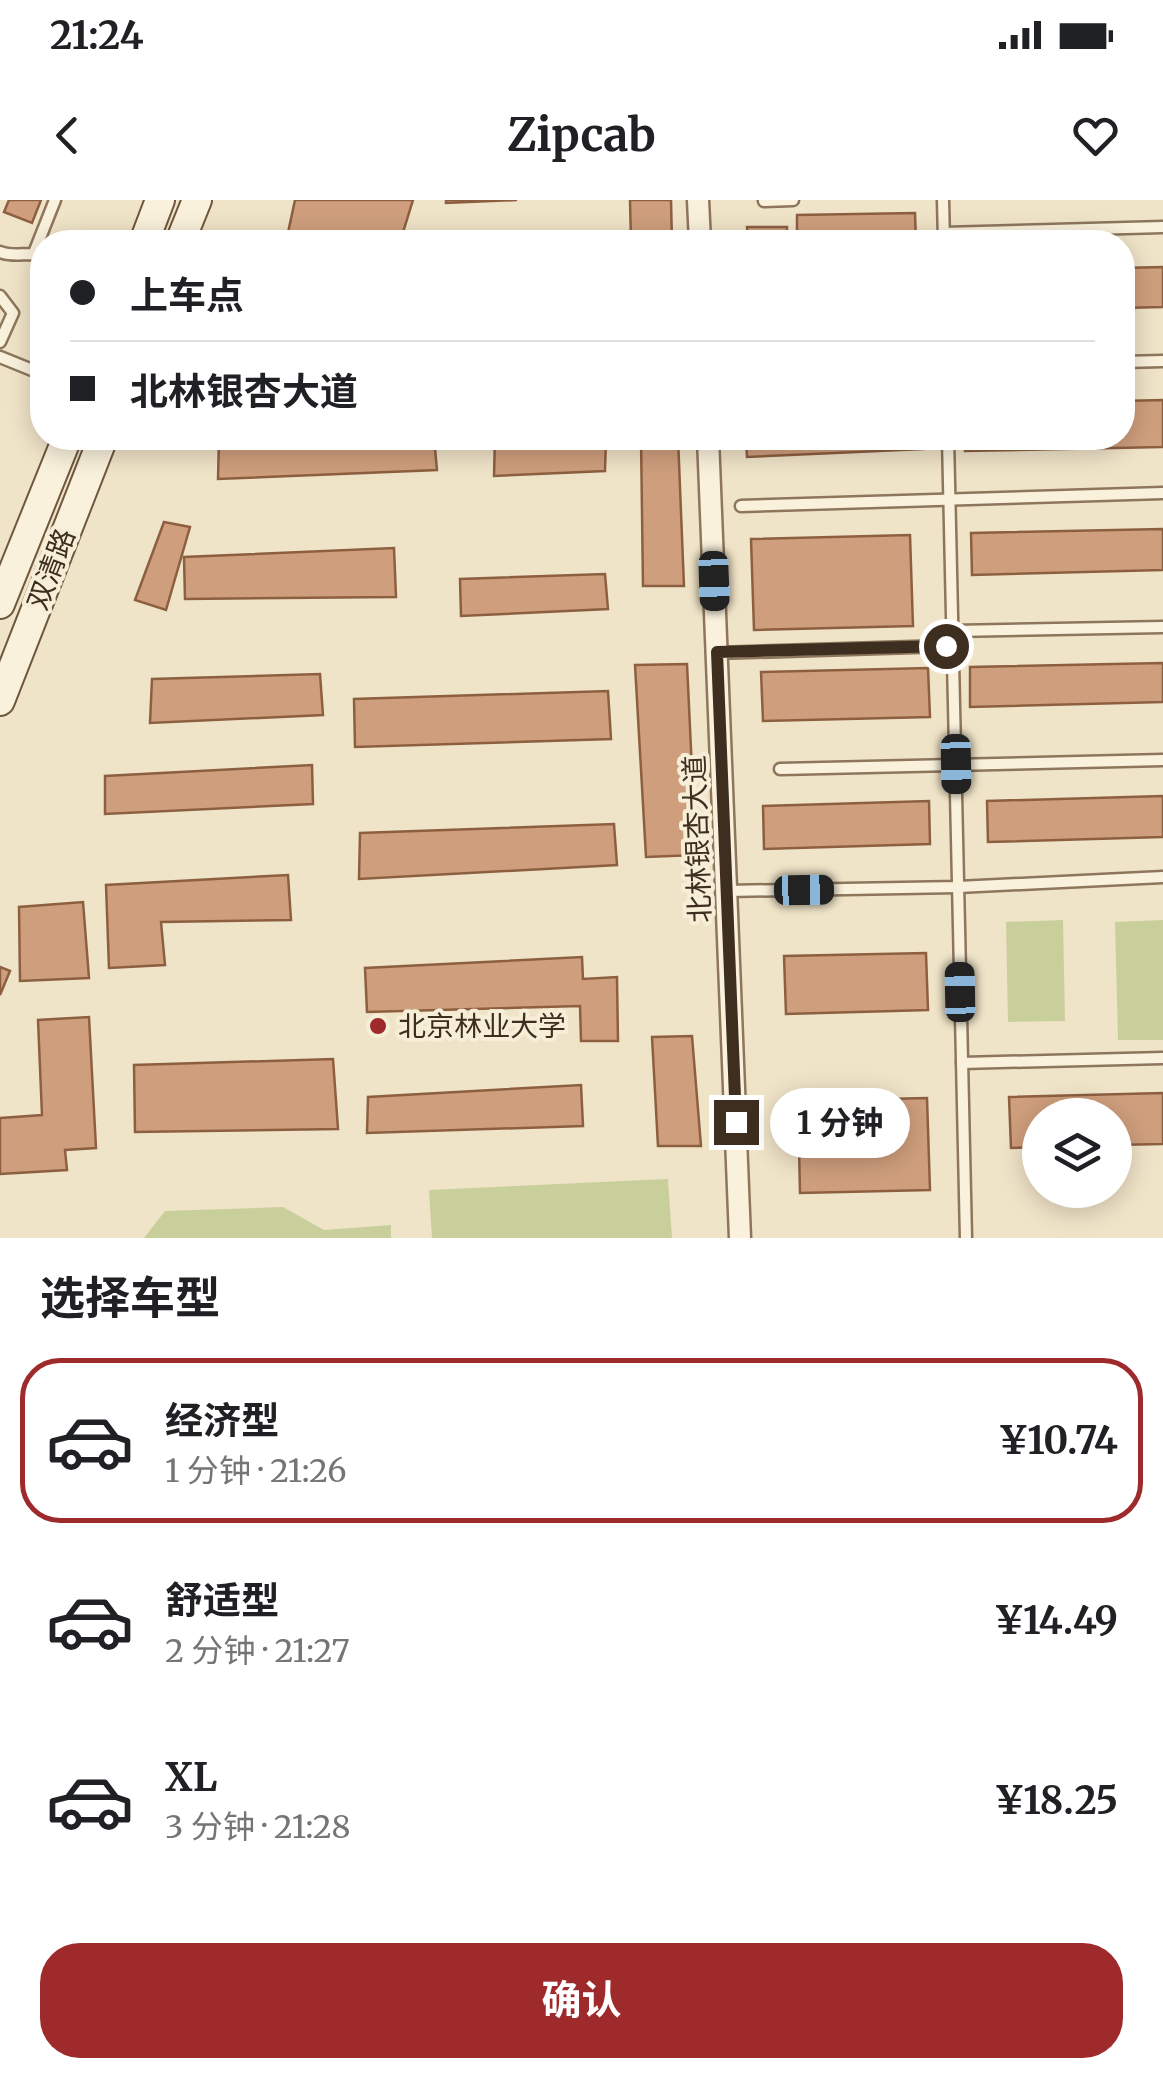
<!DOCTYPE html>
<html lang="zh">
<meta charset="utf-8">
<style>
body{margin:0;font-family:Merriweather,"Noto Sans SC",serif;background:#f6f6f6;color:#202124;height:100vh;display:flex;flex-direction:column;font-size:38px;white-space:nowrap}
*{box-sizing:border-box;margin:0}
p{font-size:32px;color:#757577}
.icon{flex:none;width:55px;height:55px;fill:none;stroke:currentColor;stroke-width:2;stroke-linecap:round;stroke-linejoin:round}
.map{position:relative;height:1038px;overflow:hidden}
.details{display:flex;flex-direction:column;background:#fff;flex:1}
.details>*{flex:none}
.top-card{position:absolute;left:30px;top:30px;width:1105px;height:220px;border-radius:40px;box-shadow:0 5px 25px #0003;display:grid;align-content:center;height:220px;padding:0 40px;background:#fff}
.tools{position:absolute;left:1022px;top:898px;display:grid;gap:20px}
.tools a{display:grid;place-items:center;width:110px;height:110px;border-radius:50%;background:#fff;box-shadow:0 5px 25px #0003;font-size:50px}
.end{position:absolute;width:45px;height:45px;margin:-22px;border:12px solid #3d2e20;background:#fff;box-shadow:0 0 0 5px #fff}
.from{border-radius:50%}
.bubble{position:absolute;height:70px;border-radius:35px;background:#fff;box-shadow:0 5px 25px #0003;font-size:32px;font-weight:700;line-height:70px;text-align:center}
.car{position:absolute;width:30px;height:60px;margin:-30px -15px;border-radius:12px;box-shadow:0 0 8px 2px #0007;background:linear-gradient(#222 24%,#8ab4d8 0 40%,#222 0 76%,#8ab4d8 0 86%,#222 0)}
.top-card b{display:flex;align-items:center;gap:35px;height:95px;font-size:38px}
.top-card b+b{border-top:2px solid #e0e0e0}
.top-card i{width:25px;height:25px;background:#202124}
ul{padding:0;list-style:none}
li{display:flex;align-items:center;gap:30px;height:165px;margin:0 20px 15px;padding:0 20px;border:5px solid transparent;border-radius:40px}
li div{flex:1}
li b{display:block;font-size:38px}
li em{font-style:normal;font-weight:700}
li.current{border-color:#9e2a2b}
li>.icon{width:90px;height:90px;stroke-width:1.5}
h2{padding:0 40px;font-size:45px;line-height:120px}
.primary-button{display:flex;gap:20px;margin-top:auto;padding:20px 40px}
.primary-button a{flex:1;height:115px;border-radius:40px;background:#9e2a2b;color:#fff;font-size:40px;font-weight:700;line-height:115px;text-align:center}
.status{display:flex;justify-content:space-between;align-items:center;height:70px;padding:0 50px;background:#fff;direction:ltr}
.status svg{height:28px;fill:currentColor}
header{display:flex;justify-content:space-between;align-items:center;height:130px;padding:0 40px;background:#fff;font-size:45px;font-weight:700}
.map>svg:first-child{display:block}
</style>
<div class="status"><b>21:24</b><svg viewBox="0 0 49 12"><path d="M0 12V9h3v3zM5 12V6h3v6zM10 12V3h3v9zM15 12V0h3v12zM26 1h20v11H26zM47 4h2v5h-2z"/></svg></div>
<header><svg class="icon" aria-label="back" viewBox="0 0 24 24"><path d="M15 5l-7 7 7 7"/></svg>Zipcab<svg class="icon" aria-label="heart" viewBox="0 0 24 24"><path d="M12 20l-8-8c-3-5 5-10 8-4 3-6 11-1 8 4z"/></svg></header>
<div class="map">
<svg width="1163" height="1038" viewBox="0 0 1163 1038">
<rect width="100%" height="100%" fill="#f0e4c8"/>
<g fill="#c9cf9b">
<path d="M1063 720 1065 821 1008 822 1006 722Z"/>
<path d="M1163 720V840H1118L1115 722Z"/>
<path d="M668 979 672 1038H432L429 990Z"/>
<path d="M283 1007 324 1030 391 1025V1038H144L165 1011Z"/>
</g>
<g fill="#cf9f7d" stroke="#8d5f41" stroke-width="2.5">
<path d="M9 0H41L32 23 4 12Z"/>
<path d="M295 0H413L400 42H286Z"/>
<path d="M446 0H517L446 3Z"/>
<path d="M630 0H671L672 42H631Z"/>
<path d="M915 13 916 42H797V15Z"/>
<path d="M747 27H787V42H748Z"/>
<path d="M1163 67V107L1122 108V68Z"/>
<path d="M1163 200V247L965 251V238H1122V201Z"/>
<path d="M219 238H434L437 270 218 279Z"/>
<path d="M495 238H606L605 271 494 276Z"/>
<path d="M641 238H678L684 386H643Z"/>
<path d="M746 238H922L923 249 747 257Z"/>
<path d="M164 322 190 327 166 410 135 400Z"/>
<path d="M1163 329V370L972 375 971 333Z"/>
<path d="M910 335 913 426 754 430 751 339Z"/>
<path d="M394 348 396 397 185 399 184 357Z"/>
<path d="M605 374 608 409 461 416 460 379Z"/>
<path d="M1163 463V502L970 507V467Z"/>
<path d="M687 464 696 655 646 657 635 465Z"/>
<path d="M928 468 930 517 763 521 761 472Z"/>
<path d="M320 474 323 515 150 523 152 479Z"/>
<path d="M608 491 611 539 355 547 354 499Z"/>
<path d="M312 565 313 604 105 614V576Z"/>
<path d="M1163 596V637L988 642 987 601Z"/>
<path d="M929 601 930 644 764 649 763 606Z"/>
<path d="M614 624 617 665 359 679 360 633Z"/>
<path d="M288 675 291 720 161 722 165 765 109 768 106 685Z"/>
<path d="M83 702 89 778 20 781 19 707Z"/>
<path d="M926 753 928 810 786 814 784 756Z"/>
<path d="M582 757 583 779 617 777 618 841H581L580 806 367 812 365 768Z"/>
<path d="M0 767 10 771 0 795Z"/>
<path d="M89 817 96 948 65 950 67 970 0 974V918L42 915 38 820Z"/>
<path d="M692 836 701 946H658L652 837Z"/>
<path d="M333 859 338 929 135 932 134 865Z"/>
<path d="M581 885 583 926 367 933 368 897Z"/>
<path d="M1163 893V944L1115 945V915H1040V947L1011 948 1009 897Z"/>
<path d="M927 898 930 990 800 993 798 901Z"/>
</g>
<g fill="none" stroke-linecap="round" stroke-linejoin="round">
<defs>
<g id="service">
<path d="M943 0 944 42"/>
<path d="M764 1 793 0"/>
<path d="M944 33 1163 27"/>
<path d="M0 52C16 58 28 51 42 56"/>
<path d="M34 53 55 0"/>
<path d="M0 96 13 113 0 142"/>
<path d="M0 157 42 174"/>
<path d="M1122 162 1163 161"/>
<path d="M948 238 966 1038"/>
<path d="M741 306 1163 293"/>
<path d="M717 453 946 446 953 431 1163 427"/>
<path d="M780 569 1163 560"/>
<path d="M727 691 958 687 1163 677"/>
<path d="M962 863 1163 858"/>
</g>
<g id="minor">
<path d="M698 0 700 42"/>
<path d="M708 238 740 1038"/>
</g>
<g id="secondary">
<path d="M144 42 160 0"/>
<path d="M180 42 197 0"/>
<path d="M0 404 67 238"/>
<path d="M0 501 103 238"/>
</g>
</defs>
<use href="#service" stroke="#8d765c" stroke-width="15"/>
<use href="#minor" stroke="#8d765c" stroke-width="25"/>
<use href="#secondary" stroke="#6f573f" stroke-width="32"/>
<use href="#service" stroke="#faf1dc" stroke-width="10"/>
<use href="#minor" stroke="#faf1dc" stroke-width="20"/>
<use href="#secondary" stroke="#faf1dc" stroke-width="28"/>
</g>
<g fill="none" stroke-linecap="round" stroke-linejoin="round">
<path stroke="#3d2e20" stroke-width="12" d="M736 922 717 452 946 446"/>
</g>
<circle fill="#9e2a2b" stroke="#f7eed8" stroke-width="4" cx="378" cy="826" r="10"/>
<g text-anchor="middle" stroke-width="8" stroke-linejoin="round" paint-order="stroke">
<g font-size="28" fill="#3d2e20" stroke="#f7eed8">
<text transform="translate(51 369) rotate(-69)" y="10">双清路</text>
<text transform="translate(697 639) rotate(-92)" y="10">北林银杏大道</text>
</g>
<g font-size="28" fill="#3d2e20" stroke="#f7eed8" text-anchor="start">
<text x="398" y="836">北京林业大学</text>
</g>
</g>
</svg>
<div class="tools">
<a><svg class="icon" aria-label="layers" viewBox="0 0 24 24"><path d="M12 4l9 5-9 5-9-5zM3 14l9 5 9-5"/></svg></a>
</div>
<i class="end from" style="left:946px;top:446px"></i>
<i class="end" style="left:736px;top:922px"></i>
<div class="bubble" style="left:770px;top:888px;width:140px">1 分钟</div>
<i class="car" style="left:714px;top:381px;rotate:178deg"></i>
<i class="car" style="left:956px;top:564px;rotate:179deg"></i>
<i class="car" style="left:804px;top:690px;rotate:89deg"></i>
<i class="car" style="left:960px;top:792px;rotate:359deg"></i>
<div class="top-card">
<b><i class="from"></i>上车点</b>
<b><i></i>北林银杏大道</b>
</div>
</div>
<section class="details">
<h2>选择车型</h2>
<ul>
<li class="current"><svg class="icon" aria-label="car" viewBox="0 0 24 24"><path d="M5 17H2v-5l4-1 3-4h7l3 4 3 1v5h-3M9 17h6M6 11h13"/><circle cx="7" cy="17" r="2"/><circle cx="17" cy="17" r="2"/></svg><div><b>经济型</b><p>1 分钟 · 21:26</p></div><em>¥10.74</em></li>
<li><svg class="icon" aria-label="car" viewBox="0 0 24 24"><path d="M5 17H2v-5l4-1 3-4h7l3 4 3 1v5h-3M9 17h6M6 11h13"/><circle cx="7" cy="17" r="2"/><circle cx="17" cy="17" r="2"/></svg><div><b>舒适型</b><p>2 分钟 · 21:27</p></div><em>¥14.49</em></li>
<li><svg class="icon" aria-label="car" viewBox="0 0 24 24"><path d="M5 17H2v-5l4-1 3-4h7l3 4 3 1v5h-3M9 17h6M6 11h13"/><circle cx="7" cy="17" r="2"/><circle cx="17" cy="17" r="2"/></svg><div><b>XL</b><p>3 分钟 · 21:28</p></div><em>¥18.25</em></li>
</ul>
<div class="primary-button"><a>确认</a></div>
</section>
